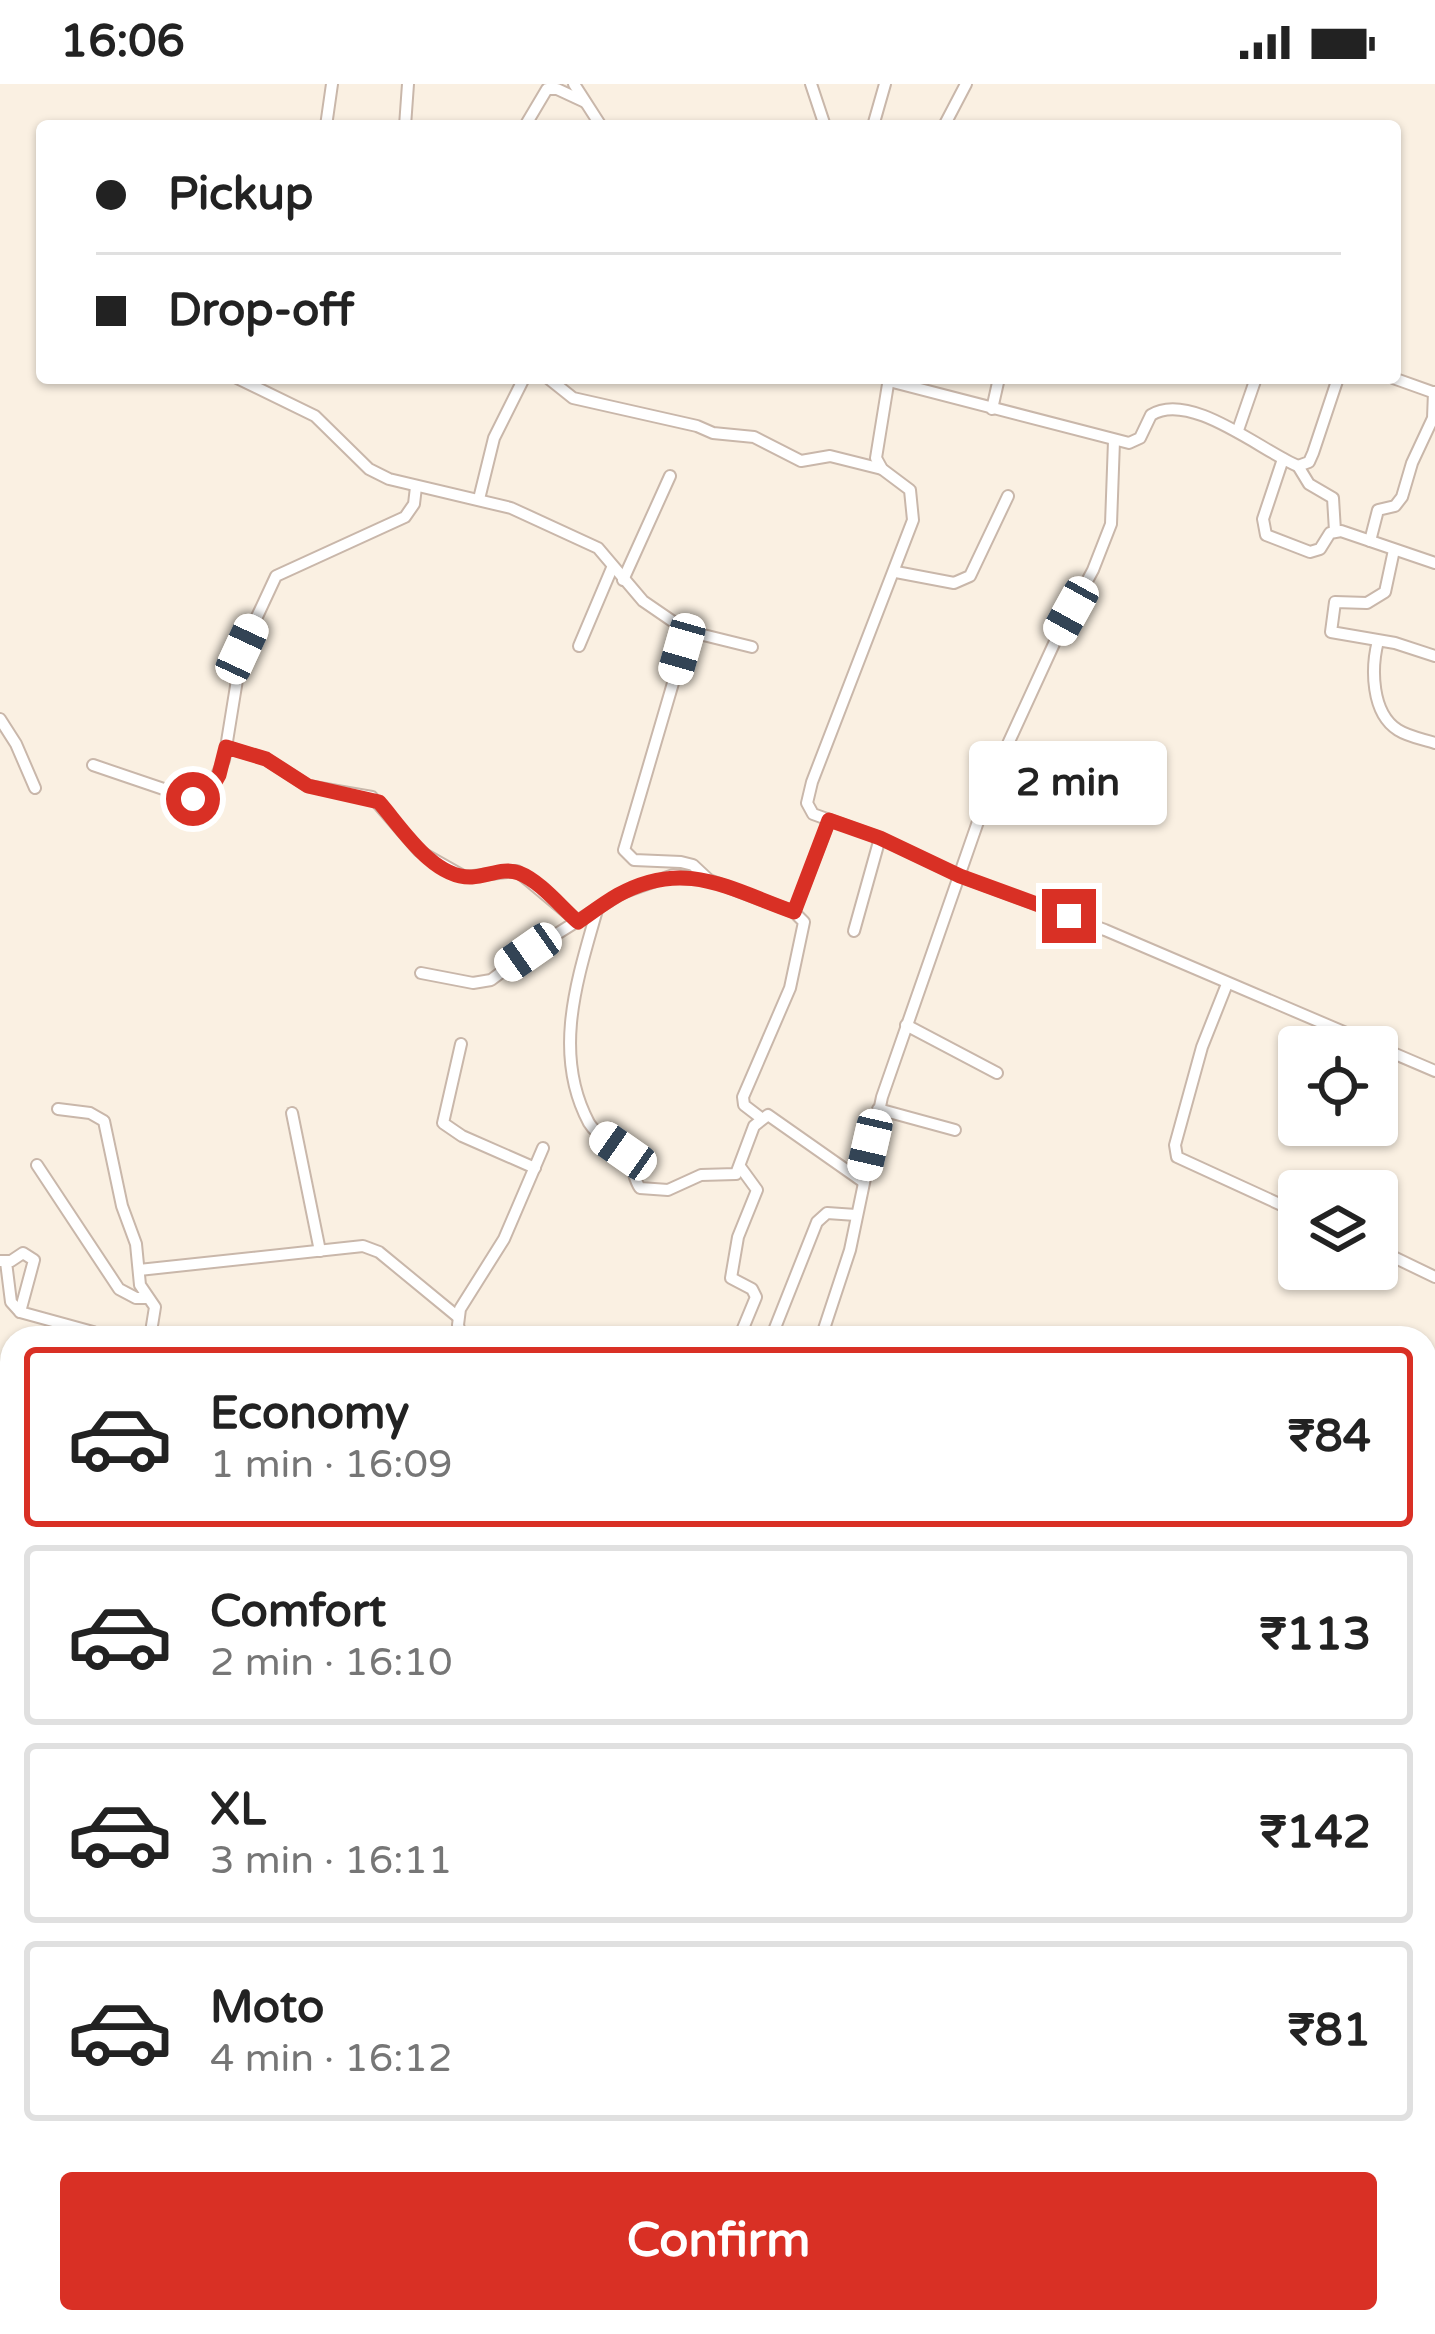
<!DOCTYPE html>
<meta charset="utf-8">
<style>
body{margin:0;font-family:"Varela Round",sans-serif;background:#f6f6f6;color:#222;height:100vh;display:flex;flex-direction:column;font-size:45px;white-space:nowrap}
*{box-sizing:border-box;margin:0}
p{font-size:39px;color:#767676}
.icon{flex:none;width:66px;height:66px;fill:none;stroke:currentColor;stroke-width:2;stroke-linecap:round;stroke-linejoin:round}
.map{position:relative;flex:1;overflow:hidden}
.sheet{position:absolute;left:0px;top:1242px;width:1437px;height:1008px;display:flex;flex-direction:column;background:#fff;border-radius:36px 36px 0 0;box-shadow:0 3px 9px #0004}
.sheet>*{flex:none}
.banner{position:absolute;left:36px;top:36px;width:1365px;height:264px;border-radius:12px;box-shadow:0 3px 9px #0004;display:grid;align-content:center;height:264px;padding:0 60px;background:#fff}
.fabs{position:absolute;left:1278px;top:942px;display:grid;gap:24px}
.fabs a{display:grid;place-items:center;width:120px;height:120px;border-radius:12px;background:#fff;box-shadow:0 3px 9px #0004;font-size:60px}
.end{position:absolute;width:54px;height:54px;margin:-27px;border:15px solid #d93025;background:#fff;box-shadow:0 0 0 6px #fff}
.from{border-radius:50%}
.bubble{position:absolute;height:84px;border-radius:12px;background:#fff;box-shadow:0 3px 9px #0004;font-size:39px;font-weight:700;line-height:84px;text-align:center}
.car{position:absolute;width:36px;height:72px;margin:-36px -18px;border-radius:15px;box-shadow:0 0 9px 3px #0007;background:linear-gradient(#fff 24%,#345 0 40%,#fff 0 76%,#345 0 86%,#fff 0)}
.banner b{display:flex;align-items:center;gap:42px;height:114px;font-size:45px}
.banner b+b{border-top:3px solid #e0e0e0}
.banner i{width:30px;height:30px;background:#222}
ul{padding:21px 0 0;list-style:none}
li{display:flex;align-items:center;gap:36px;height:180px;margin:0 24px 18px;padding:0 36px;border:6px solid #e0e0e0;border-radius:12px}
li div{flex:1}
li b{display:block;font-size:45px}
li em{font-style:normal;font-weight:700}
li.on{border-color:#d93025}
li>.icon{width:108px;height:108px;stroke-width:1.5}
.button{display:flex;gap:24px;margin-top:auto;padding:24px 60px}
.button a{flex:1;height:138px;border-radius:12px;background:#d93025;color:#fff;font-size:48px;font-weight:700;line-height:138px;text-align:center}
.status{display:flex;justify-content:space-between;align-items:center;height:84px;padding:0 60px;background:#fff;direction:ltr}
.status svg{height:33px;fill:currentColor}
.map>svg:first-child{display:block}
</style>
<div class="status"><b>16:06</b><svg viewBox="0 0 49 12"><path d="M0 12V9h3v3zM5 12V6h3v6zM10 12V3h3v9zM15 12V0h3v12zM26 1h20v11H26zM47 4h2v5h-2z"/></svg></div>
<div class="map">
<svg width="1435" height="2250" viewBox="0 0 1435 2250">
<rect width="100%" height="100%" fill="#faf0e2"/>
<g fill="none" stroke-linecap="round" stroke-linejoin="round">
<defs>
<g id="minor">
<path d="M574 0 601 42"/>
<path d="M811 0 825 42"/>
<path d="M326 42 332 0"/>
<path d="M405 42 408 0"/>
<path d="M525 42 547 5H557L585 18"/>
<path d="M873 42 885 0"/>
<path d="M944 42 966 0"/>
<path d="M237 294 315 332 369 385 389 395 511 424 598 464 643 517 678 541 683 546V565L624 766 634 776 681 778 693 781 709 796"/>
<path d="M548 294 573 314 697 342 713 349 754 353 801 377 830 372 882 385"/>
<path d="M889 294 876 374 882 385 910 406 913 436 812 698 807 719 813 730 880 754 960 792 1105 846 1435 987"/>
<path d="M1393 294 1435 309"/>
<path d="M889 297 1129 359 1140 354 1151 331C1190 306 1263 368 1298 382L1309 378 1313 369 1338 294"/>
<path d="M992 325 999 294"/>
<path d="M1238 346 1256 294"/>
<path d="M1283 375 1263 435 1266 451 1310 468 1320 465 1330 449 1341 447 1435 479"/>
<path d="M1298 382 1309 400 1333 414 1335 447"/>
<path d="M479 415 494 354 524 294"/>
<path d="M1370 457 1378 426 1395 422 1402 413 1412 379 1433 334 1434 308"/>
<path d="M1394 466 1385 508 1367 519 1335 518 1331 548 1395 559 1435 572"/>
<path d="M896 488 954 499 970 492 1008 412"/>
<path d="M623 496 670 392"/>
<path d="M683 546 752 563"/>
<path d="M1378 557C1371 584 1371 629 1398 646 1409 653 1423 655 1435 659"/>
<path d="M579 562 612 484"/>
<path d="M0 635 16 660 35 704"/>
<path d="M226 663 266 675 308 702 372 713 419 767 465 793 517 787 578 838"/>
<path d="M93 681 193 715 207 712 224 676 242 565 276 492 405 433 414 420 416 403"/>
<path d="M597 826C577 896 552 970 589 1039 598 1054 615 1057 625 1070 633 1079 633 1094 640 1104L668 1106 701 1091 736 1090 754 1042 768 1031 862 1097"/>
<path d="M854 847 880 754"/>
<path d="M421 889 473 899 491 896 528 868 622 809 673 791 709 796 794 828"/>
<path d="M1227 900 1202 963 1175 1061 1177 1073 1299 1129"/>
<path d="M906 941 997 989"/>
<path d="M461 960 443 1039 462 1052 535 1084"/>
<path d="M58 1025 90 1029 104 1037 122 1122 136 1160 140 1201 155 1223 150 1254"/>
<path d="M878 1025 955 1046"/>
<path d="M292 1029 320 1167"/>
<path d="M761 1034 744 1021 743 1013 790 904 804 838 794 828 829 737"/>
<path d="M37 1081 119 1205 136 1214H146"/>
<path d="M1377 1165 1435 1193"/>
<path d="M0 1177H11L23 1169 34 1176 20 1228 93 1248 103 1254"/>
<path d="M6 1178 11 1218 20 1228"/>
<path d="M139 1186 363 1162 379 1168 458 1233"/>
<path d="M340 1253 461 1251"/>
<path d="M462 1254 458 1241 460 1225 504 1155 543 1064"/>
<path d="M739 1254 756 1213 752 1205 731 1194 738 1153 757 1106 741 1084"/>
<path d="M771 1254 817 1138 827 1129 856 1131"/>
<path d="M821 1254 850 1166 882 1013 996 686 1058 551 1093 486 1111 440 1114 357"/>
<path d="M0 1297 12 1300"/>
<path d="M1425 1335 1435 1298"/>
<path d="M0 1577H12"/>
<path d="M1425 1579 1435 1582"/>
<path d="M0 1657H12"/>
<path d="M0 1798 12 1799"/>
<path d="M0 1968 12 1962"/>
<path d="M1432 2223 1435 2211"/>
<path d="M804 2238 853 2250"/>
<path d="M1231 2238 1244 2250"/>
<path d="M1299 2238 1325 2250"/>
<path d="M189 2250 204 2238"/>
<path d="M655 2250 659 2238"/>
<path d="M860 2250 863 2238"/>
<path d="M932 2250 934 2238"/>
</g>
<g id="major">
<path d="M1425 1784 1435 1763"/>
<path d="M1425 1811 1435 1791"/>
<path d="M1194 2250 1199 2238"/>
<path d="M1209 2250 1215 2238"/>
</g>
</defs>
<use href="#minor" stroke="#c9b7aa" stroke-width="14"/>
<use href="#major" stroke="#d7d0cd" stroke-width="16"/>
<use href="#minor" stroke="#fff" stroke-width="10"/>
<use href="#major" stroke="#f4d29f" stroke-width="14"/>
</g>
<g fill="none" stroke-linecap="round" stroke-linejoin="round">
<path stroke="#d93025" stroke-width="15" d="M193 715 207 712 219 691 226 663 266 675 308 702 379 718C401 743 433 795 472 793 488 792 504 783 519 789 540 797 561 823 578 838 591 829 604 819 618 811 685 774 729 805 794 828L829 736 880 754 960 792 1069 832"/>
</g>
</svg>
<div class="fabs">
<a><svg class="icon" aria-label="locate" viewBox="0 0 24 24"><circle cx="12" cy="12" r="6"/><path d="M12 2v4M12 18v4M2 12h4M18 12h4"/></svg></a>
<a><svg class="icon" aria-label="layers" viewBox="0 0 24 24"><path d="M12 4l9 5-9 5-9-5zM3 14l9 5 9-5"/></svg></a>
</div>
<i class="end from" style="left:193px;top:715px"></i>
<i class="end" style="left:1069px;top:832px"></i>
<div class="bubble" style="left:969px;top:657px;width:198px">2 min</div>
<i class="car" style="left:1071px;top:527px;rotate:209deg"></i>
<i class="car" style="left:242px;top:565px;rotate:25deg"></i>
<i class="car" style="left:682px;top:565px;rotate:196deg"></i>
<i class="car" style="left:528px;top:868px;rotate:235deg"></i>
<i class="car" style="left:870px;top:1061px;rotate:193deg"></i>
<i class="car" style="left:623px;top:1067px;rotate:305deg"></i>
<div class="banner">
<b><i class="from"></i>Pickup</b>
<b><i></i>Drop-off</b>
</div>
<section class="sheet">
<ul>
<li class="on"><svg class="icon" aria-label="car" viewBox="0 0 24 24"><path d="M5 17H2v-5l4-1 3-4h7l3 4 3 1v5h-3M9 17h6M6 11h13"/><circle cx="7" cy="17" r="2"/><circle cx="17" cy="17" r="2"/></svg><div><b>Economy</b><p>1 min · 16:09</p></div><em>₹84</em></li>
<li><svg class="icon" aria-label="car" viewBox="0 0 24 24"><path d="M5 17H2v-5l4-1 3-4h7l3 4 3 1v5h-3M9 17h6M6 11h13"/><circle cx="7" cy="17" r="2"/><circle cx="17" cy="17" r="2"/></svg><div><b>Comfort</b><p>2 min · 16:10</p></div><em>₹113</em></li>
<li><svg class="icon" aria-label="car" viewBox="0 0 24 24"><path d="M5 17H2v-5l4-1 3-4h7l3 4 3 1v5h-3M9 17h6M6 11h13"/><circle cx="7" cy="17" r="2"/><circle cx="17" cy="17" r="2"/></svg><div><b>XL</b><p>3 min · 16:11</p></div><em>₹142</em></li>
<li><svg class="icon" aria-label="car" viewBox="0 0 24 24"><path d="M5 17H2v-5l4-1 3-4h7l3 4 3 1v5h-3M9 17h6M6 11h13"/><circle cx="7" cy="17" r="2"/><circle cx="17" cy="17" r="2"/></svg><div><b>Moto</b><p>4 min · 16:12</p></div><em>₹81</em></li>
</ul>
<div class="button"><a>Confirm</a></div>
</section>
</div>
